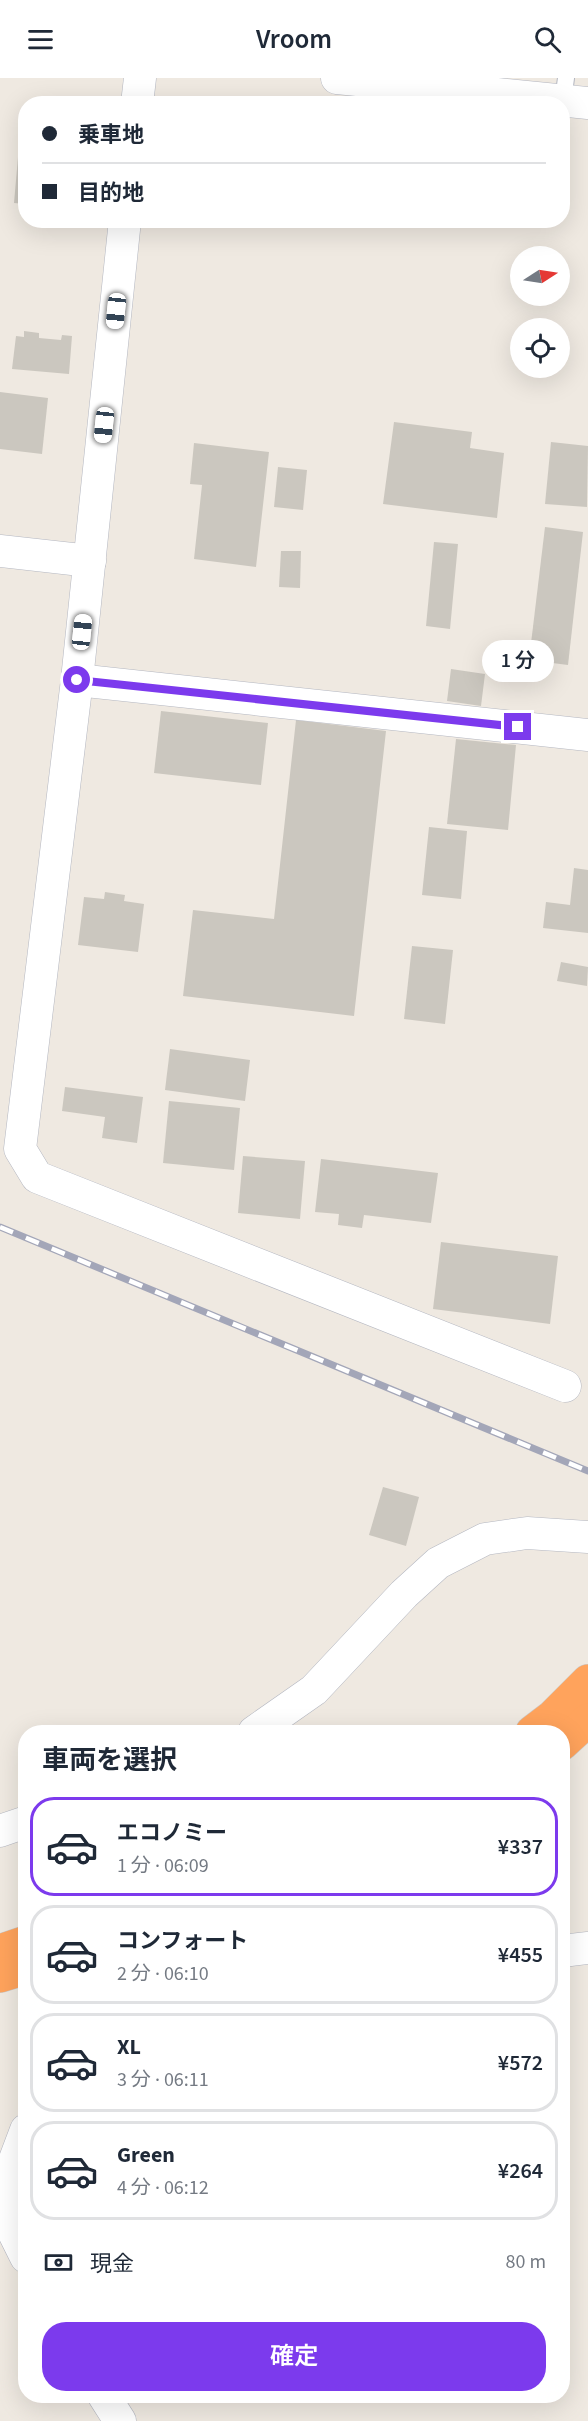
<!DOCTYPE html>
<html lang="ja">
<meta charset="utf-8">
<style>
body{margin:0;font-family:"Source Sans 3","Noto Sans JP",sans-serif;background:#f2f2f3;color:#1f2937;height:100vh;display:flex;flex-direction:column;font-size:22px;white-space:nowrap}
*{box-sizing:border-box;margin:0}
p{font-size:20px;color:#747a83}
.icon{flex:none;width:33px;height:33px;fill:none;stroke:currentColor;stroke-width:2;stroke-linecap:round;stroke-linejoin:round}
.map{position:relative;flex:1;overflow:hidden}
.side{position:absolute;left:18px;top:1647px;width:552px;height:678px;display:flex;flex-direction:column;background:#fff;border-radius:24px;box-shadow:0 6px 24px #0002}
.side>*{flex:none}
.guide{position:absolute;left:18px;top:18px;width:552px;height:132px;border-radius:24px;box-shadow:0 6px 24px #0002;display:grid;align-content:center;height:132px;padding:0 24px;background:#fff}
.needle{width:39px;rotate:78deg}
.fabs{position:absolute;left:510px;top:168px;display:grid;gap:12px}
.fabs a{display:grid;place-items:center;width:60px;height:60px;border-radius:50%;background:#fff;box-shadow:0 6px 24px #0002;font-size:30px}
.end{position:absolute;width:27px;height:27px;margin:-14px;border:8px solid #7c3aed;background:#fff;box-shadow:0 0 0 3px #fff}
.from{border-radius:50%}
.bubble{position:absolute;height:42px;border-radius:21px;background:#fff;box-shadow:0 6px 24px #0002;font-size:20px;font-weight:600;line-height:42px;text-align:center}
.car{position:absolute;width:18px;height:36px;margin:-18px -9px;border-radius:8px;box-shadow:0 0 4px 2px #0007;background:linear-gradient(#fff 24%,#345 0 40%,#fff 0 76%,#345 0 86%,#fff 0)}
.guide b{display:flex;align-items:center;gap:21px;height:57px;font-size:22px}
.guide b+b{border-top:2px solid #e0e1e3}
.guide i{width:15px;height:15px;background:#1f2937}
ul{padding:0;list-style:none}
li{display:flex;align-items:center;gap:18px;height:99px;margin:0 12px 9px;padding:0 12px;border:3px solid #e0e1e3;border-radius:24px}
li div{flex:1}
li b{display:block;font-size:22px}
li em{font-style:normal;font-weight:600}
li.on{border-color:#7c3aed}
li>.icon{width:54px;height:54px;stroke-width:1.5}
h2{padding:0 24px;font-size:27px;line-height:72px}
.pay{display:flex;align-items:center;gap:15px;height:66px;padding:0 24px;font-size:22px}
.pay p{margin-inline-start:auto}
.button{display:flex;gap:12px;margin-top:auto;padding:12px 24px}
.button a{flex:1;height:69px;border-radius:24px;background:#7c3aed;color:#fff;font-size:24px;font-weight:600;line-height:69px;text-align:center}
header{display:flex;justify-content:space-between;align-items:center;height:78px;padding:0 24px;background:#fff;font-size:27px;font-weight:600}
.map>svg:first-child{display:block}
</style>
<header><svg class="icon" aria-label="menu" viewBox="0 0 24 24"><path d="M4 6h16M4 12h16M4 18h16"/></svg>Vroom<svg class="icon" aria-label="search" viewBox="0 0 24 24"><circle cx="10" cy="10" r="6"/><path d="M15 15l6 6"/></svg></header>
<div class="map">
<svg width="588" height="2343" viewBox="0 0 588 2343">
<rect width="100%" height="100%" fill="#efe9e1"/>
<g fill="#cbc7bf">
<path d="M21 45H26V126L14 125Z"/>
<path d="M24 253 39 255V260L61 262 62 257 72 258 69 296 12 291 16 258 24 259Z"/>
<path d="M0 314 48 320 42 376 0 371Z"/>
<path d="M394 344 472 354 470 370 504 375 497 440 383 426Z"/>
<path d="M551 364 588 368 587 429 545 426Z"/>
<path d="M194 365 269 374 256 489 194 481 202 407 190 406Z"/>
<path d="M278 389 307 392 303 432 274 429Z"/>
<path d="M545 449 583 454 568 587 529 582Z"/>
<path d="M434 464 458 466 450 551 426 548Z"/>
<path d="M281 473H301L300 510 279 509Z"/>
<path d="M451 591 485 596 481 628 447 623Z"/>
<path d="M161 633 268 645 261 707 154 695Z"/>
<path d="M296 642 386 653 354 938 183 918 193 832 274 841Z"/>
<path d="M456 661 516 667 508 752 447 746Z"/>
<path d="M429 749 467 753 461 821 422 817Z"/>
<path d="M574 790 588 792V855L543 850 546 824 570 827Z"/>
<path d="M105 814 125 817 124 823 144 826 138 874 78 867 84 819 104 821Z"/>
<path d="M412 868 453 872 445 946 404 941Z"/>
<path d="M561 884 588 889 587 908 557 903Z"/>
<path d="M170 971 250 982 245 1023 165 1012Z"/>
<path d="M65 1009 143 1019 137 1065 102 1060 105 1039 62 1033Z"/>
<path d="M169 1023 240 1030 234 1092 163 1085Z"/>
<path d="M243 1078 305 1083 300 1141 238 1135Z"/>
<path d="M321 1081 438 1095 431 1145 364 1137 362 1150 338 1147 339 1136 315 1134Z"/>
<path d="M441 1164 558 1178 550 1246 433 1231Z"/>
<path d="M383 1409 419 1419 406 1468 369 1457Z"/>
</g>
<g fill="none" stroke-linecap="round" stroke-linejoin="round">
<defs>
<path id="lane" d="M563 23 566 0"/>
<g id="street">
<path d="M337 0 588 25"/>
<path d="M137 26 140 0"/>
<path d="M125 142 77 602 20 1071 37 1099 565 1308"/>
<path d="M0 473 90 483"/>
<path d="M77 602 588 657"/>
<path d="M254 1654 314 1612 404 1516 438 1485 485 1461 527 1455 588 1459"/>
<path d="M0 1753 26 1744"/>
<path d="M562 1873 588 1870"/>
<path d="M26 2052 11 2092 12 2151 26 2179"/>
<path d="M104 2318 120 2343"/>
</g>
<g id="highway">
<path d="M532 1654 553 1638 588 1603"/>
<path d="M562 1666 588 1642"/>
<path d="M0 1873 26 1864"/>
<path d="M0 1898 26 1890"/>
</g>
</defs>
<use href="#lane" stroke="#b4b7c1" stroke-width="18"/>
<use href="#street" stroke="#b4b7c1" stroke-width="33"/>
<use href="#highway" stroke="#c9c9c9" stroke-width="34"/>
<use href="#lane" stroke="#fff" stroke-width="16"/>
<use href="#street" stroke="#fff" stroke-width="32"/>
<use href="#highway" stroke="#ffa35c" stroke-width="33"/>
<defs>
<path id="rail" d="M0 1149 588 1393"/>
</defs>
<use href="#rail" stroke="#a3a6b8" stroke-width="7"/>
<use href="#rail" stroke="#fff" stroke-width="4.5" stroke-dasharray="14" stroke-linecap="butt"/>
</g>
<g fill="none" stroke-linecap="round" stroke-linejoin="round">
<path stroke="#7c3aed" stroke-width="8" d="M77 602 518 649"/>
</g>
</svg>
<div class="fabs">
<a><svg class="needle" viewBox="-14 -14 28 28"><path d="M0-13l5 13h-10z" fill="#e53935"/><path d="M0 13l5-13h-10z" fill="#747a83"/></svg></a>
<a><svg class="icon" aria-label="locate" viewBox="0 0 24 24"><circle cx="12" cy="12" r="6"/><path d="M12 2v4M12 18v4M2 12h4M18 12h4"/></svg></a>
</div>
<i class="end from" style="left:77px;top:602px"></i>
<i class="end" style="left:518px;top:649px"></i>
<div class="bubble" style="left:482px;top:562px;width:72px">1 分</div>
<i class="car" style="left:116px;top:233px;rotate:186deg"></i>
<i class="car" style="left:104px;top:347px;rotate:186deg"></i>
<i class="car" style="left:82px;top:554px;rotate:6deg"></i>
<div class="guide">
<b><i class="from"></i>乗車地</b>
<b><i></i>目的地</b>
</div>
<section class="side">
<h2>車両を選択</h2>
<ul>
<li class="on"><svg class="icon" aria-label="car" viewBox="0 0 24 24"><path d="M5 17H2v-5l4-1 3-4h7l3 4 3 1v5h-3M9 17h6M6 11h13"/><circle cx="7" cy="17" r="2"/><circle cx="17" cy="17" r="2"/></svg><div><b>エコノミー</b><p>1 分 · 06:09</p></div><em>¥337</em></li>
<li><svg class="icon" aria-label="car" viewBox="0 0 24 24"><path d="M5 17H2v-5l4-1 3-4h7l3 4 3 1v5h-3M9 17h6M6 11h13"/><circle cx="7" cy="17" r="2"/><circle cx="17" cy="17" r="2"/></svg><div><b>コンフォート</b><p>2 分 · 06:10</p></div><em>¥455</em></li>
<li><svg class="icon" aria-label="car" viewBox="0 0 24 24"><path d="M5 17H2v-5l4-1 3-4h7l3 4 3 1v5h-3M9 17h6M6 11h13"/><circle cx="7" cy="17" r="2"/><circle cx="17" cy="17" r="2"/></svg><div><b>XL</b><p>3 分 · 06:11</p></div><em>¥572</em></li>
<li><svg class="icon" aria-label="car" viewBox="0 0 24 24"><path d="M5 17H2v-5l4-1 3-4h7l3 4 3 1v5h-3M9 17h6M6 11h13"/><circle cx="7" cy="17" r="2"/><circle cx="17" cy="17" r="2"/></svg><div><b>Green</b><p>4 分 · 06:12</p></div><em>¥264</em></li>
</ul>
<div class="pay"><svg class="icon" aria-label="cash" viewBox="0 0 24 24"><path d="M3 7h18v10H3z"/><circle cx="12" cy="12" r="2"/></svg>現金<p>80 m</p></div>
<div class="button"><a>確定</a></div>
</section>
</div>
